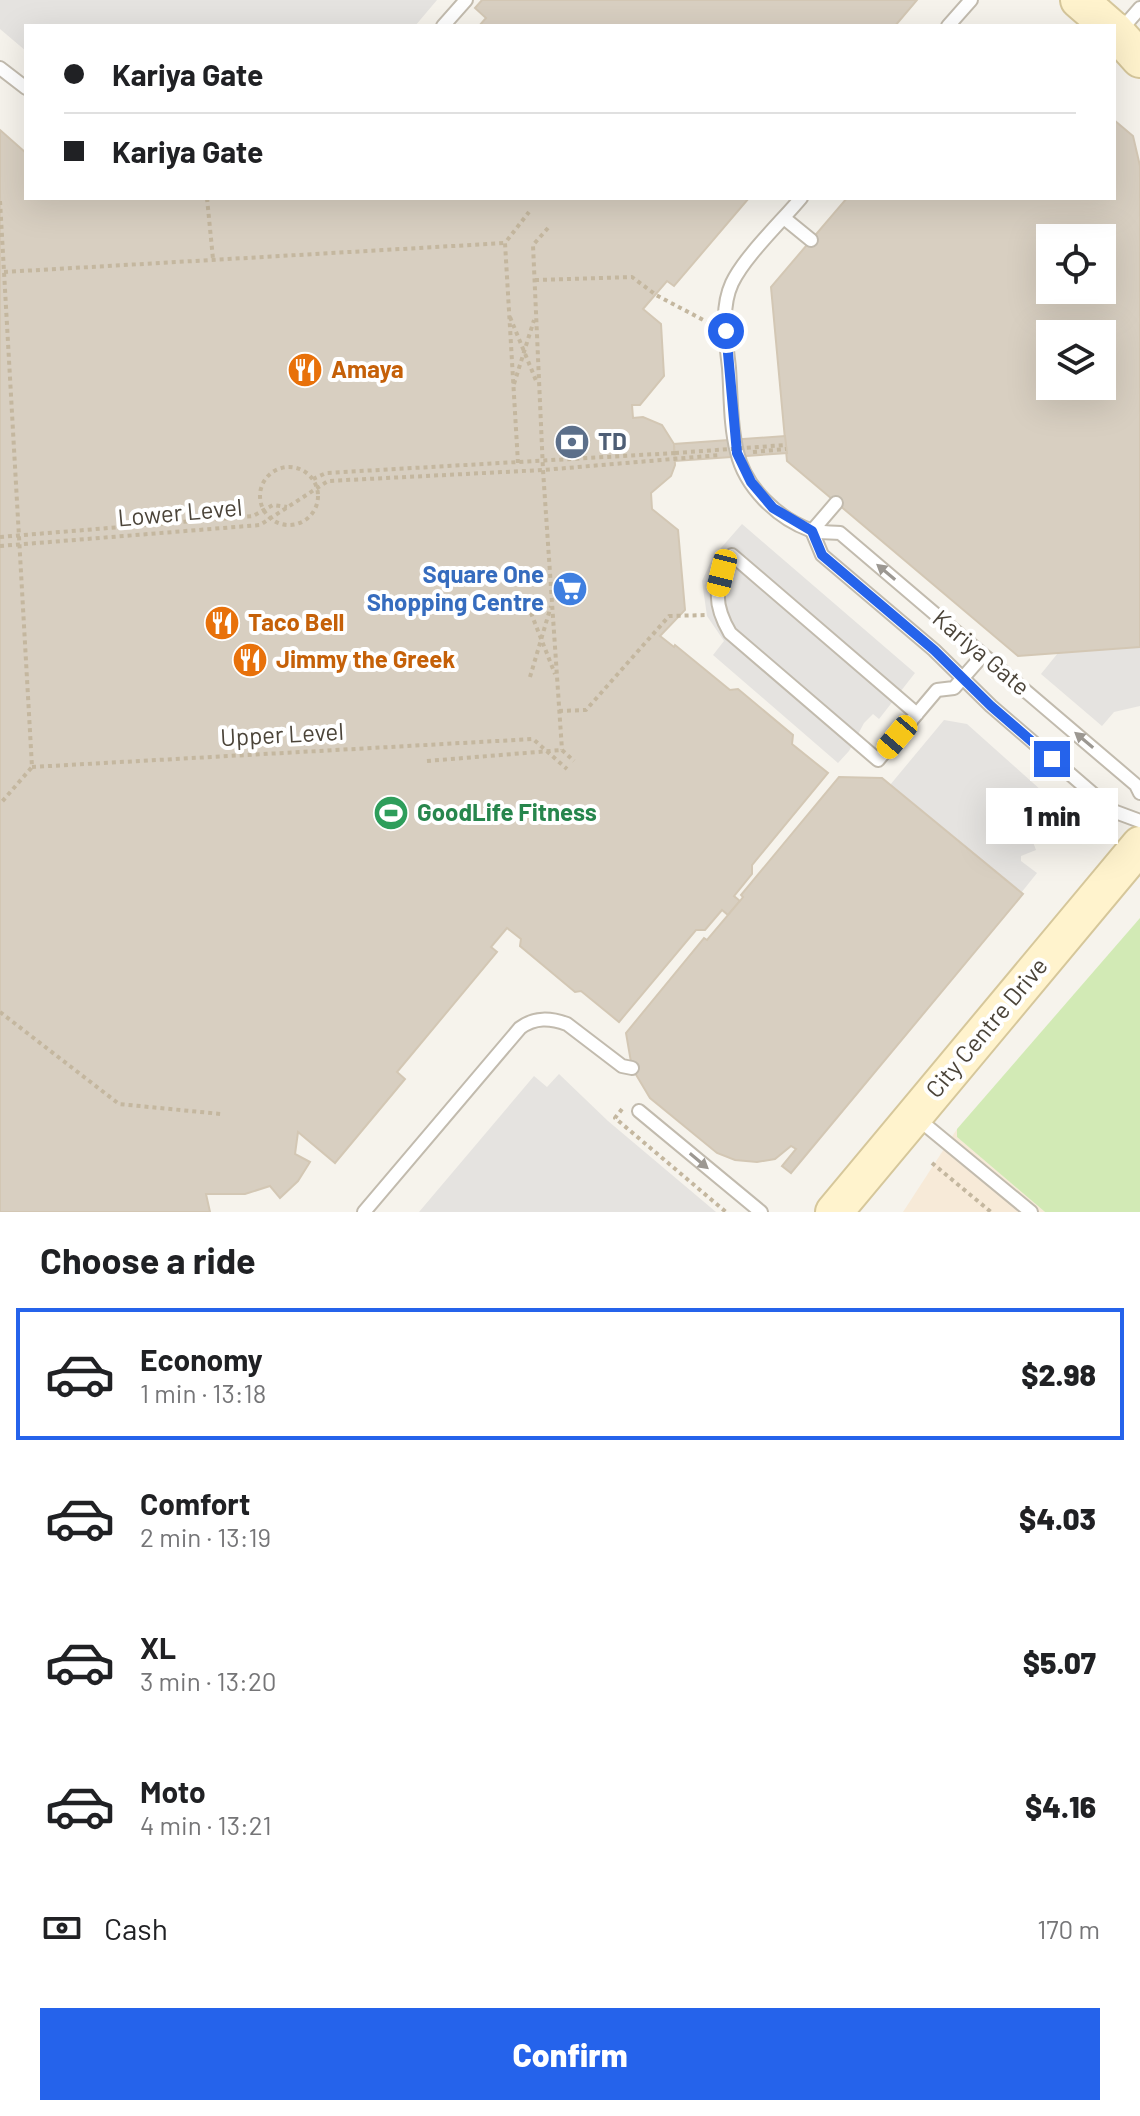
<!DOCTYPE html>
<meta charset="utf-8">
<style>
body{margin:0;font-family:Barlow,sans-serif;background:#f2f2f2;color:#202124;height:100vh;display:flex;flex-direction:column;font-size:30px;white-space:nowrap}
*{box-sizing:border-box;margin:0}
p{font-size:26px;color:#757577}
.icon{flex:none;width:44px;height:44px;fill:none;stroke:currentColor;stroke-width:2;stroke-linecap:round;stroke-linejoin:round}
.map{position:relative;height:1212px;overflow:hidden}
.panel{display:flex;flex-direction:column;background:#fff;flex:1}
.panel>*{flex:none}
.top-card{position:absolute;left:24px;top:24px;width:1092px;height:176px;border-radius:0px;box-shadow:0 8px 32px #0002;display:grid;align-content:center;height:176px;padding:0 40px;background:#fff}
.fabs{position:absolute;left:1036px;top:224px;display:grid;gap:16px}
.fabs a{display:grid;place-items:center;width:80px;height:80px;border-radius:0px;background:#fff;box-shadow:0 8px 32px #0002;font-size:40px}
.end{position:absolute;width:36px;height:36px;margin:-18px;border:10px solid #2563eb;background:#fff;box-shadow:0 0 0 4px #fff}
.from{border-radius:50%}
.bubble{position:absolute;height:56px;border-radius:0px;background:#fff;box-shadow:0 8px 32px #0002;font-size:26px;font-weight:800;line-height:56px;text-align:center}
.car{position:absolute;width:24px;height:48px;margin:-24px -12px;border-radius:10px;box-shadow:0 0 6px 2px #0007;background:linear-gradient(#f5c518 24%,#345 0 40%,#f5c518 0 76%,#345 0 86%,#f5c518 0)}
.top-card b{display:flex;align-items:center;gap:28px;height:76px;font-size:30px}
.top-card b+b{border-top:2px solid #e0e0e0}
.top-card i{width:20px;height:20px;background:#202124}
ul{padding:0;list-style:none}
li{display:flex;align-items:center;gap:24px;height:132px;margin:0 16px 12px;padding:0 24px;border:4px solid transparent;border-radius:0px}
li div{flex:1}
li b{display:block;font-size:30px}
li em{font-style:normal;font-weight:800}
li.current{border-color:#2563eb}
li>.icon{width:72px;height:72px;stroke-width:1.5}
h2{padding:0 40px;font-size:36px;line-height:96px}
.pay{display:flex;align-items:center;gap:20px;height:88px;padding:0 40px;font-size:30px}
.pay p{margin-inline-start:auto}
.cta{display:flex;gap:16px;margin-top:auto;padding:16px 40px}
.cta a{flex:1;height:92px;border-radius:0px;background:#2563eb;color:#fff;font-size:32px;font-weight:800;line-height:92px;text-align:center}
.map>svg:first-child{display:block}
</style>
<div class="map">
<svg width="1140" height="1212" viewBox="0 0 1140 1212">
<rect width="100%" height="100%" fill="#f6f3ec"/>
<path fill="#f7ead8" d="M957 1129V1137L1045 1212H903Z"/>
<path fill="#d2eab5" d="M1140 918V1212H1045L957 1137V1129Z"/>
<g fill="#e5e3e0">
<path d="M0 0H437L415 26H26V51L0 29Z"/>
<path d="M742 524 915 673 879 719 873 714 864 723 849 751 838 763 713 655 724 641 707 616 702 581 713 557Z"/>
<path d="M1140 647V706L1114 712 1102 726 1041 674 1058 653Z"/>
<path d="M944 720 967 724 1042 791 1033 806 1030 819V834L1036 850 1021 856V861L1037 873 1021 893 890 785Z"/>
<path d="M559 1074 608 1121 716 1212H419L534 1076 547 1087Z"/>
</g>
<g fill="#d8cfc1" stroke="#d3c7b4" stroke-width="2" fill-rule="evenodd">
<path d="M482 0H917L895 26H479L486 18 475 8Z"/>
<path d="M1114 120 1133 136 1140 166V647L1018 656 787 461 771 287 847 198H1114ZM1050 238H1102V290H1050ZM1050 334H1102V386H1050Z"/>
<path d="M0 130 26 153V198H749L674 286 667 281 643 309 661 324 664 376 640 405H632L633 418 643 417 662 425 674 444 675 465 671 476 651 493 652 509 678 530 685 610 660 636 674 647 675 645 730 690 738 689 793 735 792 744 828 773 752 865V874L734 896 740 901 728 915 722 910 705 930H696L619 1022 581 991 575 992 520 946 521 939 507 928 491 947 497 952 397 1072 405 1079 335 1163 298 1132 295 1154 310 1162 298 1181 280 1198 270 1186 245 1194H206L210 1212H0Z"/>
<path d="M785 436 787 453 675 461 674 444Z"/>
<path d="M839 777 882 778 1023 894 791 1173 782 1166 796 1149 791 1146 775 1159 757 1162 735 1160 717 1153 650 1098 632 1068 626 1033 704 938 707 940 740 901 743 897 741 895Z"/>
</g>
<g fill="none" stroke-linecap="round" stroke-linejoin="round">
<defs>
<g id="lane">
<path d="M443 26 466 0"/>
<path d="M948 26 971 0"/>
<path d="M1120 31 1140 8"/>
<path d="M0 68 26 88"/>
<path d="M801 198C781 222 745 256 732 283 720 309 726 340 729 368 731 395 730 425 737 452 745 487 777 518 810 530 819 533 830 532 840 533L1136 785 1140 793"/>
<path d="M784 218 811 240"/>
<path d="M812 531 822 555 934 650 991 706 1113 811 1140 821"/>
<path d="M812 531 836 503"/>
<path d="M917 714 732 555C715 586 712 602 730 633L878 760 937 690 954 688 983 655"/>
<path d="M639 1111 761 1212"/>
<path d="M917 1118 1031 1212"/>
<path d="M364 1212 520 1028C535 1017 550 1018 567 1024L622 1066 632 1068"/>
</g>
<g id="secondary">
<path d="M1079 0 1109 26"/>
<path d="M1114 30 1140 59"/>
<path d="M834 1212 1140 845"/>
</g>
</defs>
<use href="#lane" stroke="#c2bbae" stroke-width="16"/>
<use href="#secondary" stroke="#d6c79b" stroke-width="40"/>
<g stroke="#c4b79f" stroke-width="4" stroke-dasharray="4 4" stroke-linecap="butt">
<path d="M207 198 213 259"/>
<path d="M0 201 32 767 0 804"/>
<path d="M548 228 533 245 543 470 562 750"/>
<path d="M4 272 505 243"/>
<path d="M535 280 632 277 656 295 709 323"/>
<path d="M510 317 537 383"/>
<path d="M514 384 534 320"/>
<path d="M753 452 786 449"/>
<path d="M518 463 505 243 529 212"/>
<circle cx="289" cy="496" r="29"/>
<path d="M313 479 326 473 675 453"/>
<path d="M0 537 253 516 273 505 287 507"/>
<path d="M0 546 260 525 328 481 543 470 720 455"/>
<path d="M525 598 555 674"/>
<path d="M530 677 551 606"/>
<path d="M559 711 586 710 669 616 707 615"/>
<path d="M562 750 574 761"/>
<path d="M427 761 562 750"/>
<path d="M32 767 533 739 567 769"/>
<path d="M0 1012 119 1104 221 1114"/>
<path d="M622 1109 615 1118 726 1212"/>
<path d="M932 1163 991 1212"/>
</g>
<use href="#lane" stroke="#fff" stroke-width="12"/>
<use href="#secondary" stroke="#fff3cd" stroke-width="36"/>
<path stroke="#c4b79f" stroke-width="4" stroke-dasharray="4 4" stroke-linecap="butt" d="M675 453 786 445"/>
</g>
<defs><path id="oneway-solid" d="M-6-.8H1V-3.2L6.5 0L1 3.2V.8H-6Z" transform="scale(2)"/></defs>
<g fill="#9c9892">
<use href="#oneway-solid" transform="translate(886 572) rotate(-140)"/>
<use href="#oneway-solid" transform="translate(1084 740) rotate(-140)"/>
<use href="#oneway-solid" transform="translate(699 1161) rotate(40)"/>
</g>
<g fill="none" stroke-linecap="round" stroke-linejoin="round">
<path stroke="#2563eb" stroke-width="10" d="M726 331 737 453 751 482 773 508 812 531 822 555 934 650 991 706 1052 759"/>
</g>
<defs>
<symbol id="restaurant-disc" viewBox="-11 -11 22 22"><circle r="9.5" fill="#e8710a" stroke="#fff"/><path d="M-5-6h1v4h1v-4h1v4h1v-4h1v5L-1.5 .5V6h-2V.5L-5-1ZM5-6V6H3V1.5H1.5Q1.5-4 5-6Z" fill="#fff"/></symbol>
<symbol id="bank-disc" viewBox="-11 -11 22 22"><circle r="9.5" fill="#5c6f8a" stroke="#fff"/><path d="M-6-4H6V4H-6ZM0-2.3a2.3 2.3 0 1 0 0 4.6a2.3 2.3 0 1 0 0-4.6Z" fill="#fff"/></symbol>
<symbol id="supermarket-disc" viewBox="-11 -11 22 22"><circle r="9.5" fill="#3f7fe0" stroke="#fff"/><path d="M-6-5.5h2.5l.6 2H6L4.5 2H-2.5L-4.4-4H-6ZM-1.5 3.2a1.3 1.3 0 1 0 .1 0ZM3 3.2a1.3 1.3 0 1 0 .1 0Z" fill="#fff"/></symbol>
<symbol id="stadium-disc" viewBox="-11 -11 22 22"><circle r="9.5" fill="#2e9e5b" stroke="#fff"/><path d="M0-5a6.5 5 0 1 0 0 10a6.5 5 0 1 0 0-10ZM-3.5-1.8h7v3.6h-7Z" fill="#fff"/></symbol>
</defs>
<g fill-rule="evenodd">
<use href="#restaurant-disc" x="285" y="350" width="40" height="40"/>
<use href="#bank-disc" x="552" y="422" width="40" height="40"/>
<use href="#supermarket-disc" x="550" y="569" width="40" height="40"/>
<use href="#restaurant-disc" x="202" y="603" width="40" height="40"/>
<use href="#restaurant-disc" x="230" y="640" width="40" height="40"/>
<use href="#stadium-disc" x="371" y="793" width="40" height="40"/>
</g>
<g text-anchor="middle" stroke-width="8" stroke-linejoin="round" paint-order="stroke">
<g font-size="24" font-weight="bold" fill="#c56008" stroke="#fff" text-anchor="start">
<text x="331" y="378">Amaya</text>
<text x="248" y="631">Taco Bell</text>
<text x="276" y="668">Jimmy the Greek</text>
</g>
<g font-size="24" font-weight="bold" fill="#4e5e75" stroke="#fff" text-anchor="start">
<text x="598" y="450">TD</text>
</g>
<g font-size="24" fill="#4b4439" stroke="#fff">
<text transform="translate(180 513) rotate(-5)" y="8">Lower Level</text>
<text transform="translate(981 653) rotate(40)" y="8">Kariya Gate</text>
<text transform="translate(282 735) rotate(-3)" y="8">Upper Level</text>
<text transform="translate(987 1028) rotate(-50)" y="8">City Centre Drive</text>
</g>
<g font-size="24" font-weight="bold" fill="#366cbe" stroke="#fff" text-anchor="end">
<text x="544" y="583">Square One<tspan x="544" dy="28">Shopping Centre</tspan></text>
</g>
<g font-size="24" font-weight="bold" fill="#27864d" stroke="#fff" text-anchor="start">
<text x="417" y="821">GoodLife Fitness</text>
</g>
</g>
</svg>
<div class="fabs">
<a><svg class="icon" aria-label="locate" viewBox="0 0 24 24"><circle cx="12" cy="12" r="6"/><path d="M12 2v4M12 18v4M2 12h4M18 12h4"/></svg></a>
<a><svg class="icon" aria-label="layers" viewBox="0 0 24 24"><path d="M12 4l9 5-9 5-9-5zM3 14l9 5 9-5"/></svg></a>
</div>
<i class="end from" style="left:726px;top:331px"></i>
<i class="end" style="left:1052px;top:759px"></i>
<div class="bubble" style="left:986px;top:788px;width:132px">1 min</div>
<i class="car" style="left:722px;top:573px;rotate:194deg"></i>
<i class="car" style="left:897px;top:737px;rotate:220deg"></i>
<div class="top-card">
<b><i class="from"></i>Kariya Gate</b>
<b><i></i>Kariya Gate</b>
</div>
</div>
<section class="panel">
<h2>Choose a ride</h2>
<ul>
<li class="current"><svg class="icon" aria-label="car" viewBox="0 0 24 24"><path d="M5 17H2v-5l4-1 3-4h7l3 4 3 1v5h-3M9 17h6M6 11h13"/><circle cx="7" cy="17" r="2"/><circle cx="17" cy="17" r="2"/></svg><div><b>Economy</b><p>1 min · 13:18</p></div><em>$2.98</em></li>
<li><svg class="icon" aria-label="car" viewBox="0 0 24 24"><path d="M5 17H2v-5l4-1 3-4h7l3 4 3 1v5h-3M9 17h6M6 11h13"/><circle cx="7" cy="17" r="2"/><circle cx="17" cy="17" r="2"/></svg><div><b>Comfort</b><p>2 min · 13:19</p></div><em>$4.03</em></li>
<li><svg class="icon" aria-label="car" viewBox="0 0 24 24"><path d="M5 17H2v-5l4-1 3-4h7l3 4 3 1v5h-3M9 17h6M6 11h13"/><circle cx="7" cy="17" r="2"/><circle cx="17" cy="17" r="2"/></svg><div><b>XL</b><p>3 min · 13:20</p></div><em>$5.07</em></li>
<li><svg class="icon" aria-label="car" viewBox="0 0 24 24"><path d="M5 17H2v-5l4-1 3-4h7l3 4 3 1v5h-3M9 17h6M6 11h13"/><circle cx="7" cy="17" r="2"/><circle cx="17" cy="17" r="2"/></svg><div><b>Moto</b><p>4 min · 13:21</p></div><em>$4.16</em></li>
</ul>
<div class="pay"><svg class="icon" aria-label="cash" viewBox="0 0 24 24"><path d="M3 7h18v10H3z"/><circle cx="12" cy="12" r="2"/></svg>Cash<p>170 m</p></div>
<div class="cta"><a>Confirm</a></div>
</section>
